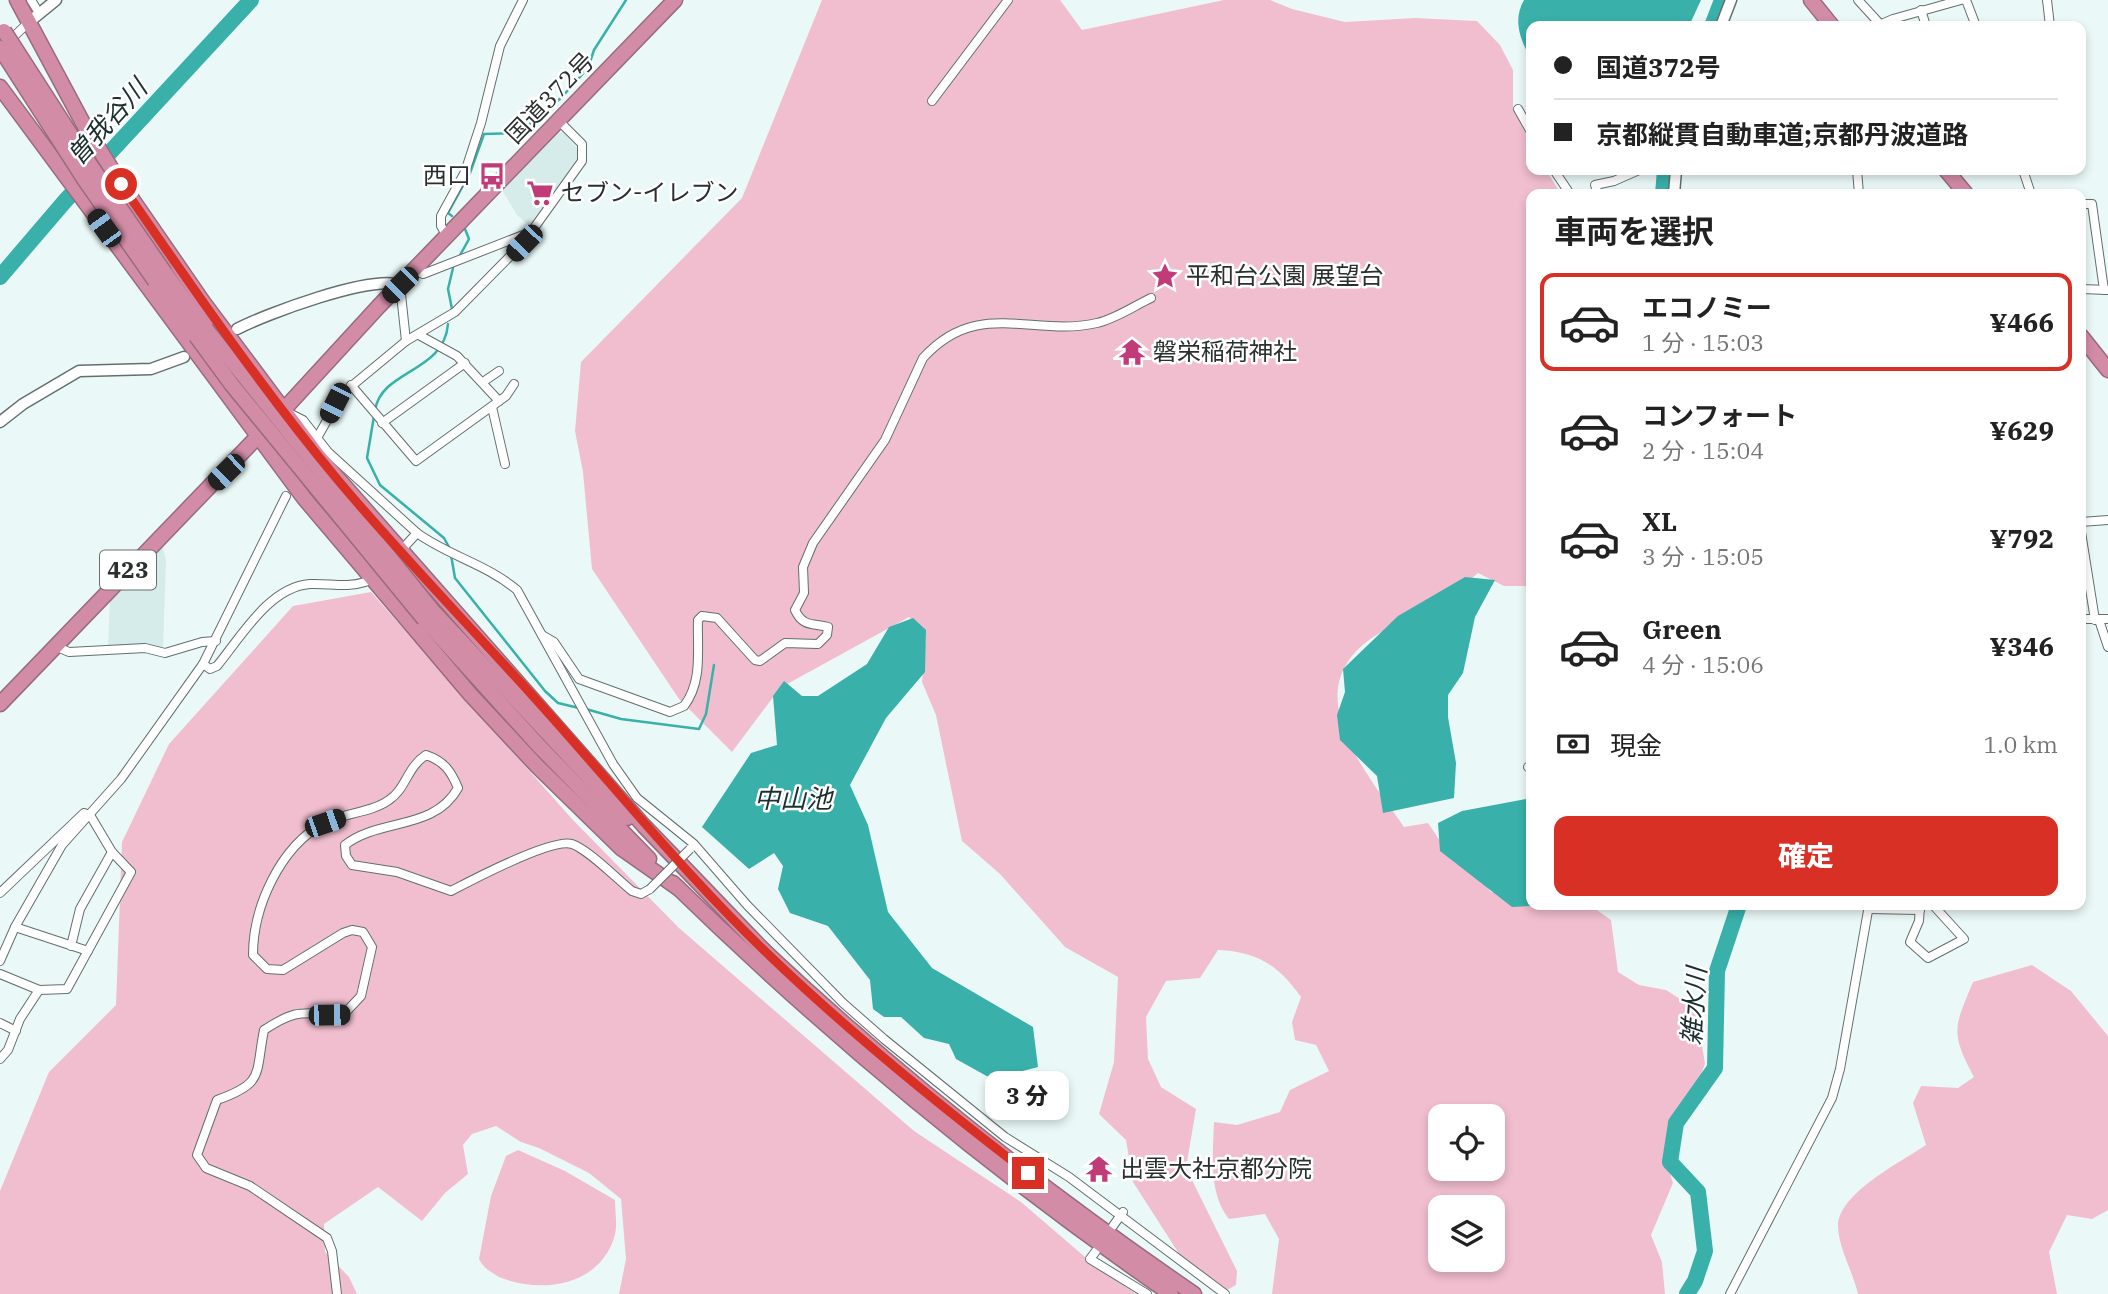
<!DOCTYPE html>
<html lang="ja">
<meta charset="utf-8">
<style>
body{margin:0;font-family:"IBM Plex Serif","Noto Sans JP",serif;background:#f2f2f2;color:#222;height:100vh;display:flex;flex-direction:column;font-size:26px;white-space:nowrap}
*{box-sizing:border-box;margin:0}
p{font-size:23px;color:#767676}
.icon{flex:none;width:38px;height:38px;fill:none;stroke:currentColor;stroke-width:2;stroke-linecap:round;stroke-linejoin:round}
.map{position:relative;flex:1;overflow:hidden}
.sheet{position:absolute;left:1526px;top:189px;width:560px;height:721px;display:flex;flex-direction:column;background:#fff;border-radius:14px;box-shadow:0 4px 10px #0003}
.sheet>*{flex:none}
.banner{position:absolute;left:1526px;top:21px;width:560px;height:154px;border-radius:14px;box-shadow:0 4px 10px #0003;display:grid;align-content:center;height:154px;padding:0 28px;background:#fff}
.fabs{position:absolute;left:1428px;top:1104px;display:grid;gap:14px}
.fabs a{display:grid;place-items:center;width:77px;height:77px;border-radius:14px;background:#fff;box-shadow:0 4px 10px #0003;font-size:35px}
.end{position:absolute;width:32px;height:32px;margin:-16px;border:9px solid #d93025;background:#fff;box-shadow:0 0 0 4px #fff}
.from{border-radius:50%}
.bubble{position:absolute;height:49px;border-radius:14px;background:#fff;box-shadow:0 4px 10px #0003;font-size:23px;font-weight:800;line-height:49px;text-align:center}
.car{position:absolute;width:21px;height:42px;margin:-21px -10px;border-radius:9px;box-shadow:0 0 5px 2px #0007;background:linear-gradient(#222 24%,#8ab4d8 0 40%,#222 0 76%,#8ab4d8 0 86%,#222 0)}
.banner b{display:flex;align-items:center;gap:24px;height:66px;font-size:26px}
.banner b+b{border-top:2px solid #e0e0e0}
.banner i{width:18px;height:18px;background:#222}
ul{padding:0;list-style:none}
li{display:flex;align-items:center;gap:21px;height:98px;margin:0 14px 10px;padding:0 14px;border:4px solid transparent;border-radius:14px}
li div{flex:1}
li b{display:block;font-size:26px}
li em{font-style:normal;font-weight:800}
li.current{border-color:#d93025}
li>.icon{width:63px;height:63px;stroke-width:1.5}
h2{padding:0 28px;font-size:32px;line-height:84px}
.pay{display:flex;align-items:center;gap:18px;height:77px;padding:0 28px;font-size:26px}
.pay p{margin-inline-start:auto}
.button{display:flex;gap:14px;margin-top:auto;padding:14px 28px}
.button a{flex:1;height:80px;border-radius:14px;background:#d93025;color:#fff;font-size:28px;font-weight:800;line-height:80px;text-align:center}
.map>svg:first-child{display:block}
</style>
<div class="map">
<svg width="2108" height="1294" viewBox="0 0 2108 1294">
<rect width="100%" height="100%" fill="#eaf9f7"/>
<g fill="#d5ecea">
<path d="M563 132 577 148V159L529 226 517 215 502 190 556 133Z"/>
<path d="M162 544 166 560 163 649 144 644 108 647 110 597Z"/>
</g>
<g fill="#f1becf" fill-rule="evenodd">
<path d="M822 0H1060L1082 30 1224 0H1270L1292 9 1345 22 1415 18 1477 21 1500 45 1513 70V109L1531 144V170H1546L1561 194H1531V591L1525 586H1504L1478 573C1467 582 1456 592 1444 600 1420 616 1387 625 1364 644 1299 698 1370 777 1404 827L1428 823 1455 863 1474 872 1491 892 1531 897V905L1594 908 1611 920 1618 972 1639 985 1666 990 1696 1009 1705 1064 1697 1084 1674 1114 1664 1155 1673 1183 1651 1235 1662 1262 1665 1294H1272L1279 1239 1265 1214 1229 1219C1208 1193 1213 1154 1214 1122L1237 1125 1280 1112 1290 1090 1329 1071 1316 1045 1295 1040 1292 1022 1301 997C1278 965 1258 952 1218 950L1200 978 1166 981 1146 1017 1148 1059 1161 1087 1196 1109 1186 1168 1237 1271 1236 1285 1227 1290 1185 1263 1133 1182 1126 1140 1099 1114 1114 1062 1118 977 1065 947 1000 874 962 841 936 715 922 682 926 635 909 617 780 688 732 752 679 699 592 569 583 472 575 431 581 362 742 198ZM1440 1116H1493V1169H1440ZM1440 1208H1493V1260H1440Z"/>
<path d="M371 592 572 819 679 928 914 1131 1021 1202 1099 1269 1136 1294H619L626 1259 621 1199 589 1173 539 1148 521 1142 496 1126 472 1134 463 1145 468 1174 445 1193 422 1221 378 1187 324 1224 325 1252 349 1277 357 1294H0V1191L49 1072 116 1005 122 842 169 744 293 606Z"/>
<path d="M2032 965 2071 991 2108 1036V1210L2092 1219 2067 1215 2049 1252 2057 1294H1858C1853 1272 1839 1249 1838 1227 1837 1194 1901 1162 1926 1145L1913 1103 1921 1086 1958 1088 1974 1077C1950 1032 1954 1028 1973 982Z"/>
<path d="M518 1150 565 1171 615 1200C615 1212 618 1227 614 1238 598 1287 540 1294 499 1277 491 1272 483 1268 479 1259L491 1196 506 1156Z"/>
</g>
<g fill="#3ab0aa">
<path d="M1524 0H1701L1689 26H1531V59C1521 41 1512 21 1524 0Z"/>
<path d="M1465 577 1495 580 1475 617 1463 673 1448 695V717L1456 763 1454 798 1383 813 1377 776 1340 740 1337 715 1345 692 1343 669 1398 616Z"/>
<path d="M913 618 926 630 925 672 886 718 850 785 868 825 888 912 932 968 1033 1027 1038 1067 992 1079 956 1059 949 1044 924 1038 901 1017H884L873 1009 870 980 828 926 790 913 778 889 783 866 774 853 749 869 702 827 751 753 777 745 773 696 784 681 802 696H818L867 664 889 627Z"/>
<path d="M1526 799 1531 803V905H1546L1512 907 1440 851 1438 823 1462 811Z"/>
</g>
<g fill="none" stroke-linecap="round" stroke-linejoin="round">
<g stroke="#3ab0aa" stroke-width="2.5">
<path d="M452 216 448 213 470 173 484 134 519 133 561 98 588 68 594 50 626 0"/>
<path d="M459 257 469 239 465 229"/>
<path d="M452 309 448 289 453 268"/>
<path d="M375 410C382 369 444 373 448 324"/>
<path d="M374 416 367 458 380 485 444 538 450 549"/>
<path d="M451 555 455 578 545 691 558 703 579 708"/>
<path d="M586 709 621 719 699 729 706 714 714 665"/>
</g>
<g stroke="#3ab0aa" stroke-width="16">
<path d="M1712 26 1722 0"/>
<path d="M1663 194 1665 170"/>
<path d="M0 277 65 201 251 0"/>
<path d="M1687 1294 1695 1281 1705 1251 1698 1192 1670 1162 1676 1123 1715 1068 1717 971 1739 905"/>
</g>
<defs>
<g id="street">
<path d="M31 0 39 13"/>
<path d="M1858 0 1880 24"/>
<path d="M1966 0 1976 26"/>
<path d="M2047 0 2050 26"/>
<path d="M1921 10 1926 26"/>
<path d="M1877 26 1893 19 1961 0"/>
<path d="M7 43 29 22"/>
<path d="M932 101 1008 0"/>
<path d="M1518 109 1531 132"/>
<path d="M1554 170 1570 194"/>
<path d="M1857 170 1859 194"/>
<path d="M2023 170 2031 194"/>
<path d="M1598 194 1595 185 1614 181 1639 170"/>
<path d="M2081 204H2092L2104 290"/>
<path d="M448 238 441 226V216L465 172 481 123 500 46 523 0"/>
<path d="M414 270 423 274 531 232"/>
<path d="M400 285 406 341"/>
<path d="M2081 289 2108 290"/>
<path d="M419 335 457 356 499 401"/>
<path d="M483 382 499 371"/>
<path d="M351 385 416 461 506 396 514 384"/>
<path d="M492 407 505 464"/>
<path d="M291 414 303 420 328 452 417 533C449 556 486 564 517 590L613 764 637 798 694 844 747 905 843 1003 884 1039 1005 1137 1069 1177 1225 1294"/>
<path d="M382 423 465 363"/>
<path d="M317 438 342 394 406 341 455 312 524 242 582 161V144L559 121"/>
<path d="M2081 522 2108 520"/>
<path d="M2081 532 2095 620"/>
<path d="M406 545 417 533"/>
<path d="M2081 619H2108"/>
<path d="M2099 620 2108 647"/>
<path d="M542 635 554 642 579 679 670 712 684 706C703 681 697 650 698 620L702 616 717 618 755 660 760 661 785 643 818 644 827 635 828 627C812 623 803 627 795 610L804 593 803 567 813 543 885 440 923 358C978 297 1033 338 1097 323 1115 319 1134 306 1151 298"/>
<path d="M55 646 69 652 145 648 165 653 202 642 216 641"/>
<path d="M203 664 210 669 217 666C241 637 269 587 310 584 329 583 347 588 365 582"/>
<path d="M1528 767H1531"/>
<path d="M0 893 84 813 90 815"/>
<path d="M1920 905 1919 921 1910 942 1928 958 1964 939 1933 905"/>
<path d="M1868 909 1920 910"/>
<path d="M15 927 88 951"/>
<path d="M71 946 80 909 112 852"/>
<path d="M0 961 15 927 62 845 121 779 203 664 286 496"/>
<path d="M0 974 39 990 67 989 131 872 112 852 90 815"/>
<path d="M0 1023 16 1031"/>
<path d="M0 1059 8 1050 20 1019 39 990"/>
<path d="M1113 1226 1123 1212"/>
<path d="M1096 1251 1090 1259 1147 1294"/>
<path d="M337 1294 332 1251 327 1238 250 1186 206 1168 197 1155 217 1100C265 1083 255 1075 264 1030 301 1006 303 1015 344 1014L361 996 372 947 363 932 352 930 343 933 283 970 267 969 253 955C253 907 280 847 324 823 343 813 371 813 389 800 406 789 407 767 426 755 444 761 451 771 458 788 434 831 379 818 345 845L346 856 352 865 397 872 451 891C472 880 552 838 572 844 589 850 617 879 632 891L641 894 650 889"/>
<path d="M1730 1294 1832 1098 1840 1069 1869 905"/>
</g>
<g id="secondary">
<path d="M29 22 56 0"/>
<path d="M1721 26 1731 0"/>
<path d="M1674 194 1676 170"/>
<path d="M237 329C266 314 370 275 400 285"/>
<path d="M0 422 23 404 79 371 151 369 184 357"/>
</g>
<g id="highway">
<path d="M17 0 84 125 116 176 203 302 318 456 644 826 767 954"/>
<path d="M1811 0 1832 26"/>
<path d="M0 87 304 498 470 694 537 766 621 848 678 888"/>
<path d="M1946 170 1966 194"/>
<path d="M165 273 206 329"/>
<path d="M155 281 196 336"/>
<path d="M2081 336 2108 370"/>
<path d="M277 417 379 306 675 0"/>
<path d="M432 610 627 818"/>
<path d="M424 619 539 746 649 859"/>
<path d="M0 704 263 431"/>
<path d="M673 883C827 1033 994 1172 1171 1294"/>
<path d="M762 949C896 1075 1042 1190 1194 1294"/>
</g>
</defs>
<use href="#street" stroke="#626f6e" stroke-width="10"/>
<use href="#secondary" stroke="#626f6e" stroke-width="13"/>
<use href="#highway" stroke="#986c7c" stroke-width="17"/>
<use href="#street" stroke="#fff" stroke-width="8"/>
<use href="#secondary" stroke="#fff" stroke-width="10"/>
<use href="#highway" stroke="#d38ca6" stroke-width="14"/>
<defs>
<path id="street-bridge" d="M650 889 690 849"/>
<g id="highway-bridge">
<path d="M4 31 91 166 165 273"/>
<path d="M0 48 84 179 155 281"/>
<path d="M206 329 432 610"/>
<path d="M196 336 232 385 424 619"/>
</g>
</defs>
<use href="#street-bridge" stroke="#626f6e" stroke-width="10" stroke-linecap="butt"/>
<use href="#highway-bridge" stroke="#986c7c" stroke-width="17" stroke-linecap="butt"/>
<use href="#street-bridge" stroke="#fff" stroke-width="8"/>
<use href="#highway-bridge" stroke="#d38ca6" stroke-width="14"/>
</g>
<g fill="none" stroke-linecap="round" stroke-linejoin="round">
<path stroke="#d93025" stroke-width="9" d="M121 184C190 284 259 385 337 479 399 553 467 623 532 695 611 782 684 874 769 955 850 1033 939 1105 1028 1173"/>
</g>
<defs>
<symbol id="bus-bare" viewBox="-9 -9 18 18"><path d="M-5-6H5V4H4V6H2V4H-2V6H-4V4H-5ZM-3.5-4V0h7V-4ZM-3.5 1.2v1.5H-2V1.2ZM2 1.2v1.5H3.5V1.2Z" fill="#c23b79" stroke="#fff" stroke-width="2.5" paint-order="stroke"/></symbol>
<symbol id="supermarket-bare" viewBox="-9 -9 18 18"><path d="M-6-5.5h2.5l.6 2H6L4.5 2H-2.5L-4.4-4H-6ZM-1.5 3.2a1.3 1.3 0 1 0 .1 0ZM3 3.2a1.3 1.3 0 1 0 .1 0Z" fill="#c23b79" stroke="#fff" stroke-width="2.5" paint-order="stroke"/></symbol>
<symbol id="sight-bare" viewBox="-9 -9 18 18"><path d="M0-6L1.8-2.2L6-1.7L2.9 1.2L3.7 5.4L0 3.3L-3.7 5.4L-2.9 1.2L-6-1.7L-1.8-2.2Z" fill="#c23b79" stroke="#fff" stroke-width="2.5" paint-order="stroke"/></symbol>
<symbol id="temple-bare" viewBox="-9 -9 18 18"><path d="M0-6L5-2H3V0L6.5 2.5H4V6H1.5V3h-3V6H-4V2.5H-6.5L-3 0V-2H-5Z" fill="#c23b79" stroke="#fff" stroke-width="2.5" paint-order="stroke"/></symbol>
</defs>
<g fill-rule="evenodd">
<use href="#bus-bare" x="473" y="157" width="38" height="38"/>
<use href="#supermarket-bare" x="521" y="174" width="38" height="38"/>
<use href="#sight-bare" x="1146" y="257" width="38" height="38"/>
<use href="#temple-bare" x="1113" y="333" width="38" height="38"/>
<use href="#temple-bare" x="1080" y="1150" width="38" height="38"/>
</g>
<g text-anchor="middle" stroke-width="5" stroke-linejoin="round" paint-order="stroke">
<rect fill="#fff" stroke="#6a6e6d" stroke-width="2" x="100" y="550.5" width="56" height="39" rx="5"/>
<g font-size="23" font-weight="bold" fill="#2a302f">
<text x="128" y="578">423</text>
</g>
<g font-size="24" fill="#2a302f" stroke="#fff">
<text transform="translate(550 98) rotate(-46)" y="8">国道372号</text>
</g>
<g font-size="24" fill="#2a302f" stroke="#fff" text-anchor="start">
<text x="471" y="184" text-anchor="end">西口</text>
<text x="561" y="201">セブン-イレブン</text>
<text x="1186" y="284">平和台公園 展望台</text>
<text x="1153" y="360">磐栄稲荷神社</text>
<text x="1120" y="1177">出雲大社京都分院</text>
</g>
<g font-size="26" font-style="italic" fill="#1b302e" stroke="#fff">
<text transform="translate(107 122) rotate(-48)" y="9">曽我谷川</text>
<text x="793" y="808">中山池</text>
<text transform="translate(1694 1006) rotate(-86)" y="9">雑水川</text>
</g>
</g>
</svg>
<div class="fabs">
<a><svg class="icon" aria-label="locate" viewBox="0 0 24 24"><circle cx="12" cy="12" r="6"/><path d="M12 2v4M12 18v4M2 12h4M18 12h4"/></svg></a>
<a><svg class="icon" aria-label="layers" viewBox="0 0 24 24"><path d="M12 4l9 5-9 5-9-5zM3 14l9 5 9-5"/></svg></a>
</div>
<i class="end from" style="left:121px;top:184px"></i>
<i class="end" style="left:1028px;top:1173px"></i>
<div class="bubble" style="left:985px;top:1071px;width:84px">3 分</div>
<i class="car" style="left:104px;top:228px;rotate:324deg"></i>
<i class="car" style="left:524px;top:243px;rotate:224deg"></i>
<i class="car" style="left:400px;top:285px;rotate:225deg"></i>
<i class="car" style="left:335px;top:403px;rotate:207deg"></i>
<i class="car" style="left:226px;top:472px;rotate:226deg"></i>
<i class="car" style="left:325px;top:823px;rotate:71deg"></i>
<i class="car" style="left:329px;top:1015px;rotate:89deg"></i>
<div class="banner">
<b><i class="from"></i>国道372号</b>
<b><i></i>京都縦貫自動車道;京都丹波道路</b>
</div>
<section class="sheet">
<h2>車両を選択</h2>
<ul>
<li class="current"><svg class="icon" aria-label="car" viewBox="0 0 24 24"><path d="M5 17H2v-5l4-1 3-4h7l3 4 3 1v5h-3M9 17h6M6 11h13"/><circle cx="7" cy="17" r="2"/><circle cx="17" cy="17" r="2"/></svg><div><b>エコノミー</b><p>1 分 · 15:03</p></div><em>¥466</em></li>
<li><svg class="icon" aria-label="car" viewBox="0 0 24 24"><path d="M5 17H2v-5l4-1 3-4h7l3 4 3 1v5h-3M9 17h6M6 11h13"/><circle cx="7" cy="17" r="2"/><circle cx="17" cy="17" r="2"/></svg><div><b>コンフォート</b><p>2 分 · 15:04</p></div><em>¥629</em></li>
<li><svg class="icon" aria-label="car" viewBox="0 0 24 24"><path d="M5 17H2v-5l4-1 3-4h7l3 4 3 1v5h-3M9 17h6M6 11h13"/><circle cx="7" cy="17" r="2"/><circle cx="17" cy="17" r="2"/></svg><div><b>XL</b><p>3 分 · 15:05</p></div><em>¥792</em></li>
<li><svg class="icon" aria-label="car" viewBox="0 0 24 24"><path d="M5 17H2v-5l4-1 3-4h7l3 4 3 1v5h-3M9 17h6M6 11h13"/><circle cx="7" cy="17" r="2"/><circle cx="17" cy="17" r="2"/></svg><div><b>Green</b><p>4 分 · 15:06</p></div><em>¥346</em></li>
</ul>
<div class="pay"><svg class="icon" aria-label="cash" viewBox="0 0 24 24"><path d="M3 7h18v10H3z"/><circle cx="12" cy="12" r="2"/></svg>現金<p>1.0 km</p></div>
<div class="button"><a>確定</a></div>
</section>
</div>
